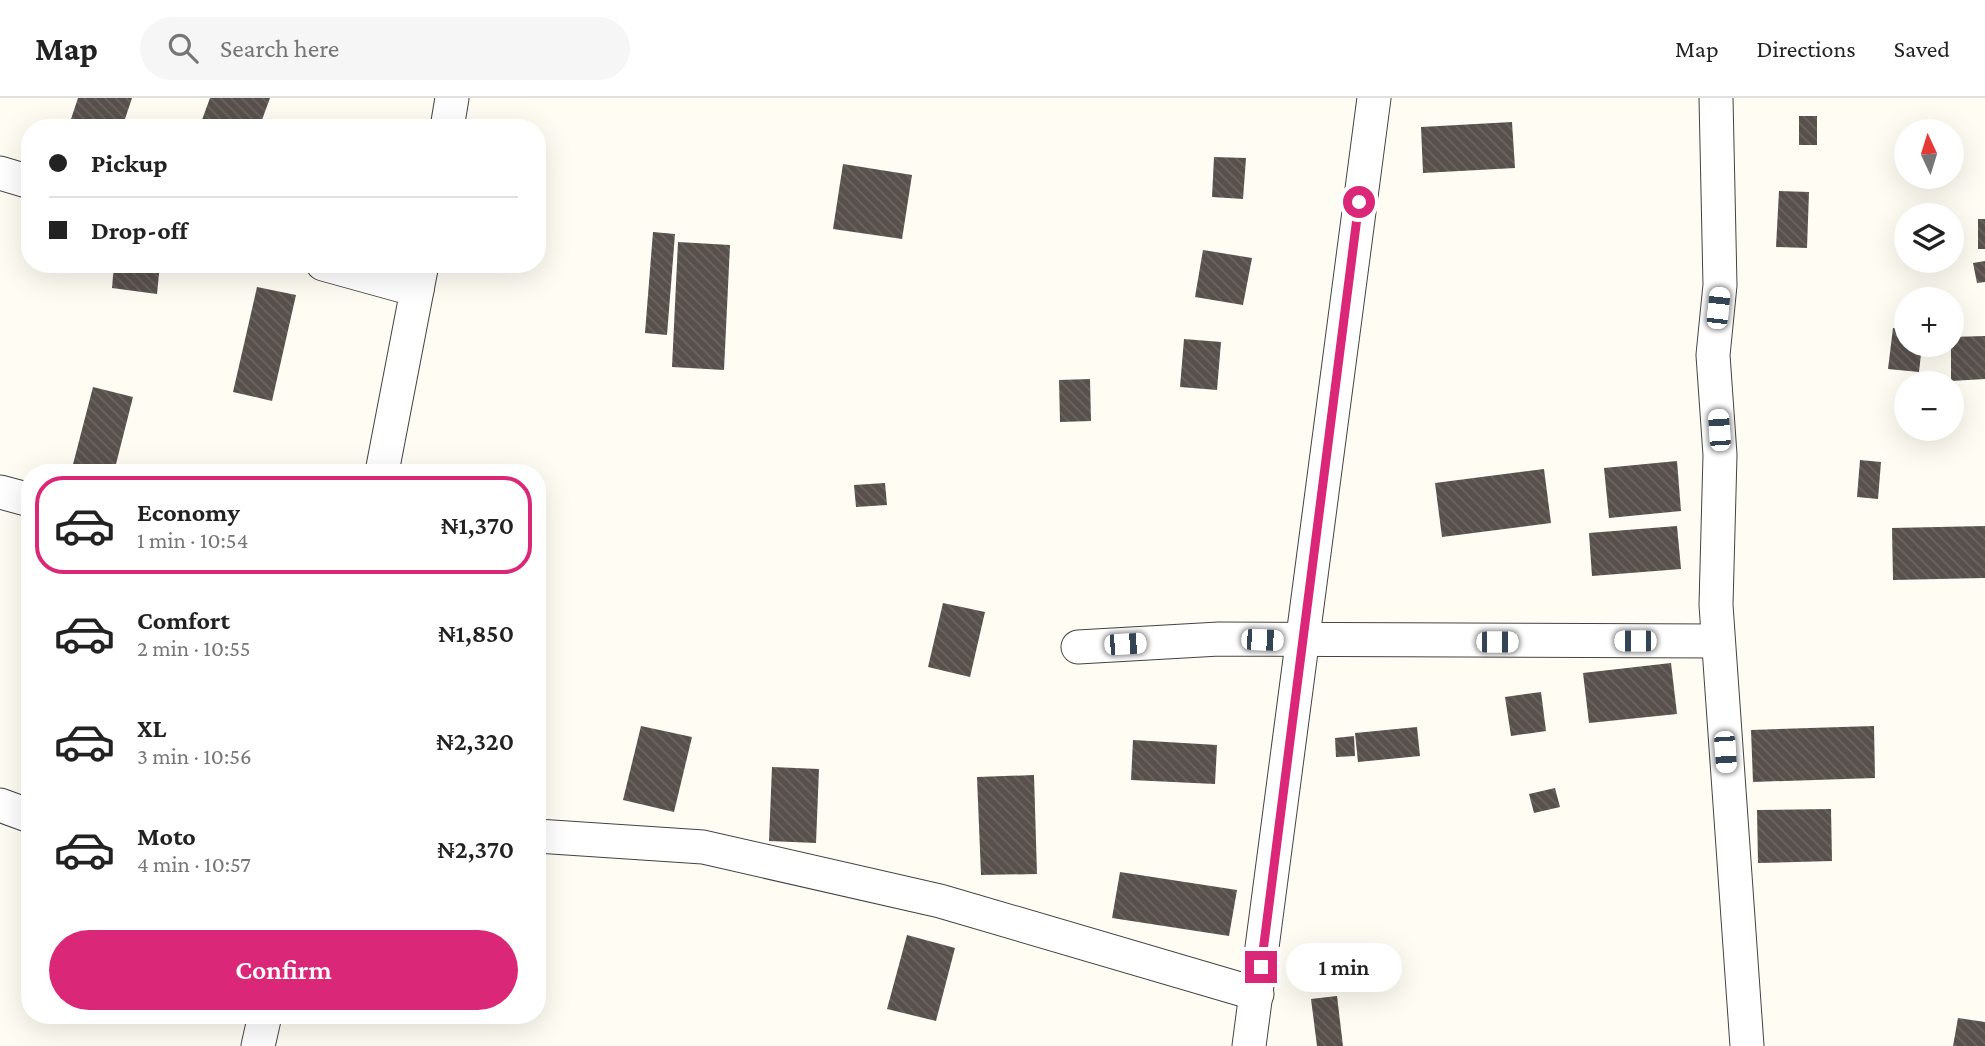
<!DOCTYPE html>
<meta charset="utf-8">
<style>
body{margin:0;font-family:"Crimson Pro",serif;background:#f6f6f6;color:#222;height:100vh;display:flex;flex-direction:column;font-size:26px;white-space:nowrap}
*{box-sizing:border-box;margin:0}
p{font-size:23px;color:#767676}
.icon{flex:none;width:38px;height:38px;fill:none;stroke:currentColor;stroke-width:2;stroke-linecap:round;stroke-linejoin:round}
.map{position:relative;flex:1;overflow:hidden}
.sheet{position:absolute;left:21px;top:366px;width:525px;height:560px;display:flex;flex-direction:column;background:#fff;border-radius:28px;box-shadow:0 7px 28px #0002}
.sheet>*{flex:none}
.guide{position:absolute;left:21px;top:21px;width:525px;height:154px;border-radius:28px;box-shadow:0 7px 28px #0002;display:grid;align-content:center;height:154px;padding:0 28px;background:#fff}
.needle{width:46px;rotate:356deg}
.tools{position:absolute;left:1894px;top:21px;display:grid;gap:14px}
.tools a{display:grid;place-items:center;width:70px;height:70px;border-radius:50%;background:#fff;box-shadow:0 7px 28px #0002;font-size:35px}
.end{position:absolute;width:32px;height:32px;margin:-16px;border:9px solid #db2777;background:#fff;box-shadow:0 0 0 4px #fff}
.from{border-radius:50%}
.bubble{position:absolute;height:49px;border-radius:24px;background:#fff;box-shadow:0 7px 28px #0002;font-size:23px;font-weight:600;line-height:49px;text-align:center}
.car{position:absolute;width:21px;height:42px;margin:-21px -10px;border-radius:9px;box-shadow:0 0 5px 2px #0007;background:linear-gradient(#fff 24%,#345 0 40%,#fff 0 76%,#345 0 86%,#fff 0)}
.guide b{display:flex;align-items:center;gap:24px;height:66px;font-size:26px}
.guide b+b{border-top:2px solid #e0e0e0}
.guide i{width:18px;height:18px;background:#222}
ul{padding:12px 0 0;list-style:none}
li{display:flex;align-items:center;gap:21px;height:98px;margin:0 14px 10px;padding:0 14px;border:4px solid transparent;border-radius:28px}
li div{flex:1}
li b{display:block;font-size:26px}
li em{font-style:normal;font-weight:600}
li.on{border-color:#db2777}
li>.icon{width:63px;height:63px;stroke-width:1.5}
.button{display:flex;gap:14px;margin-top:auto;padding:14px 28px}
.button a{flex:1;height:80px;border-radius:42px;background:#db2777;color:#fff;font-size:28px;font-weight:600;line-height:80px;text-align:center}
header{display:flex;align-items:center;gap:42px;box-sizing:border-box;height:98px;padding:0 35px;background:#fff;border-bottom:2px solid #e0e0e0}
header strong{font-size:33px}
nav{display:flex;gap:38px;margin-inline-start:auto;font-size:24px}
.search{width:490px;height:63px;background:#f6f6f6;display:flex;align-items:center;gap:18px;box-sizing:border-box;padding:0 24px;border-radius:38px;color:#767676;font-size:26px}
.map>svg:first-child{display:block}
</style>
<header>
<strong>Map</strong>
<div class="search"><svg class="icon" aria-label="search" viewBox="0 0 24 24"><circle cx="10" cy="10" r="6"/><path d="M15 15l6 6"/></svg>Search here</div>
<nav><a>Map</a><a>Directions</a><a>Saved</a></nav>
</header>
<div class="map">
<svg width="1985" height="948" viewBox="0 0 1985 948">
<defs>
<pattern id="building-back-hatch" width="6" height="6" patternUnits="userSpaceOnUse" patternTransform="scale(1.75)"><rect width="6" height="6" fill="#58504c"/><path d="M-1 5l2 2M0 0l6 6M5-1l2 2" fill="none" stroke="#6b6561"/></pattern>
</defs>
<rect width="100%" height="100%" fill="#fffcf3"/>
<g fill="url(#building-back-hatch)">
<path d="M78 0H132L122 30H68Z"/>
<path d="M210 0H270L259 30H199Z"/>
<rect x="1799" y="18" width="18" height="29"/>
<path d="M1512 24 1515 70 1423 75 1421 29Z"/>
<path d="M1214 59 1246 60 1243 101 1212 99Z"/>
<path d="M843 66 912 77 902 141 833 131Z"/>
<path d="M1779 93 1809 94 1807 150 1776 149Z"/>
<rect x="1978" y="121" width="7" height="30"/>
<path d="M653 134 675 136 667 237 645 235Z"/>
<path d="M678 144 730 147 724 272 672 269Z"/>
<path d="M1203 152 1252 160 1243 207 1195 199Z"/>
<path d="M1985 163V184L1977 185 1973 165Z"/>
<path d="M114 166H160L157 196 112 190Z"/>
<path d="M257 189 296 197 272 303 233 294Z"/>
<path d="M1893 230 1906 231V247H1922L1919 274 1888 271Z"/>
<path d="M1985 238V281L1951 283V239Z"/>
<path d="M1184 241 1221 244 1217 292 1180 289Z"/>
<path d="M1090 281 1091 323 1060 324 1059 282Z"/>
<path d="M93 289 133 299 114 374H71Z"/>
<path d="M1860 362 1881 364 1878 401 1857 399Z"/>
<path d="M1677 363 1681 413 1609 420 1604 370Z"/>
<path d="M1544 371 1551 425 1442 439 1435 385Z"/>
<path d="M885 385 887 407 856 409 854 387Z"/>
<path d="M1677 428 1681 471 1592 478 1589 435Z"/>
<path d="M1985 428V480L1893 482 1892 430Z"/>
<path d="M943 505 985 514 970 579 928 569Z"/>
<path d="M1671 565 1677 616 1589 625 1583 575Z"/>
<path d="M1541 594 1546 633 1511 638 1505 599Z"/>
<path d="M641 628 692 639 674 714 623 702Z"/>
<path d="M1874 628 1875 680 1753 684 1751 632Z"/>
<path d="M1417 629 1420 658 1358 664 1355 635Z"/>
<path d="M1354 638 1355 658 1336 659 1335 640Z"/>
<path d="M1133 642 1217 647 1215 686 1131 682Z"/>
<path d="M772 669 819 671 816 745 769 743Z"/>
<path d="M1034 677 1037 776 981 777 977 679Z"/>
<path d="M1555 690 1560 709 1534 715 1529 696Z"/>
<path d="M1831 711 1832 763 1758 765 1757 712Z"/>
<path d="M1120 774 1237 792 1229 838 1112 820Z"/>
<path d="M907 837 955 850 936 923 887 911Z"/>
<path d="M1337 898 1343 948H1317L1311 901Z"/>
<path d="M1958 920 1985 924V948H1953Z"/>
</g>
<g fill="none" stroke-linecap="round" stroke-linejoin="round">
<defs>
<g id="minor">
<path d="M1716 0 1720 187 1713 257 1720 357 1716 507 1747 948"/>
<path d="M447 30 452 0"/>
<path d="M0 75 30 84"/>
<path d="M323 166 417 192"/>
<path d="M382 374 422 166"/>
<path d="M0 394 30 402"/>
<path d="M1078 549 1219 541 1717 543"/>
<path d="M0 707 30 718"/>
<path d="M537 738 703 749 940 803 1257 896"/>
<path d="M258 948 265 917"/>
<path d="M1249 948 1374 0"/>
</g>
</defs>
<use href="#minor" stroke="#434343" stroke-width="35"/>
<use href="#minor" stroke="#fff" stroke-width="33"/>
</g>
<g fill="none" stroke-linecap="round" stroke-linejoin="round">
<path stroke="#db2777" stroke-width="9" d="M1261 869 1359 104"/>
</g>
</svg>
<div class="tools">
<a><svg class="needle" viewBox="-14 -14 28 28"><path d="M0-13l5 13h-10z" fill="#e53935"/><path d="M0 13l5-13h-10z" fill="#767676"/></svg></a>
<a><svg class="icon" aria-label="layers" viewBox="0 0 24 24"><path d="M12 4l9 5-9 5-9-5zM3 14l9 5 9-5"/></svg></a>
<a>+</a>
<a>−</a>
</div>
<i class="end from" style="left:1359px;top:104px"></i>
<i class="end" style="left:1261px;top:869px"></i>
<div class="bubble" style="left:1286px;top:845px;width:116px">1 min</div>
<i class="car" style="left:1718px;top:210px;rotate:6deg"></i>
<i class="car" style="left:1719px;top:332px;rotate:356deg"></i>
<i class="car" style="left:1262px;top:542px;rotate:92deg"></i>
<i class="car" style="left:1635px;top:543px;rotate:270deg"></i>
<i class="car" style="left:1497px;top:544px;rotate:90deg"></i>
<i class="car" style="left:1125px;top:546px;rotate:87deg"></i>
<i class="car" style="left:1725px;top:654px;rotate:176deg"></i>
<div class="guide">
<b><i class="from"></i>Pickup</b>
<b><i></i>Drop-off</b>
</div>
<section class="sheet">
<ul>
<li class="on"><svg class="icon" aria-label="car" viewBox="0 0 24 24"><path d="M5 17H2v-5l4-1 3-4h7l3 4 3 1v5h-3M9 17h6M6 11h13"/><circle cx="7" cy="17" r="2"/><circle cx="17" cy="17" r="2"/></svg><div><b>Economy</b><p>1 min · 10:54</p></div><em>₦1,370</em></li>
<li><svg class="icon" aria-label="car" viewBox="0 0 24 24"><path d="M5 17H2v-5l4-1 3-4h7l3 4 3 1v5h-3M9 17h6M6 11h13"/><circle cx="7" cy="17" r="2"/><circle cx="17" cy="17" r="2"/></svg><div><b>Comfort</b><p>2 min · 10:55</p></div><em>₦1,850</em></li>
<li><svg class="icon" aria-label="car" viewBox="0 0 24 24"><path d="M5 17H2v-5l4-1 3-4h7l3 4 3 1v5h-3M9 17h6M6 11h13"/><circle cx="7" cy="17" r="2"/><circle cx="17" cy="17" r="2"/></svg><div><b>XL</b><p>3 min · 10:56</p></div><em>₦2,320</em></li>
<li><svg class="icon" aria-label="car" viewBox="0 0 24 24"><path d="M5 17H2v-5l4-1 3-4h7l3 4 3 1v5h-3M9 17h6M6 11h13"/><circle cx="7" cy="17" r="2"/><circle cx="17" cy="17" r="2"/></svg><div><b>Moto</b><p>4 min · 10:57</p></div><em>₦2,370</em></li>
</ul>
<div class="button"><a>Confirm</a></div>
</section>
</div>
